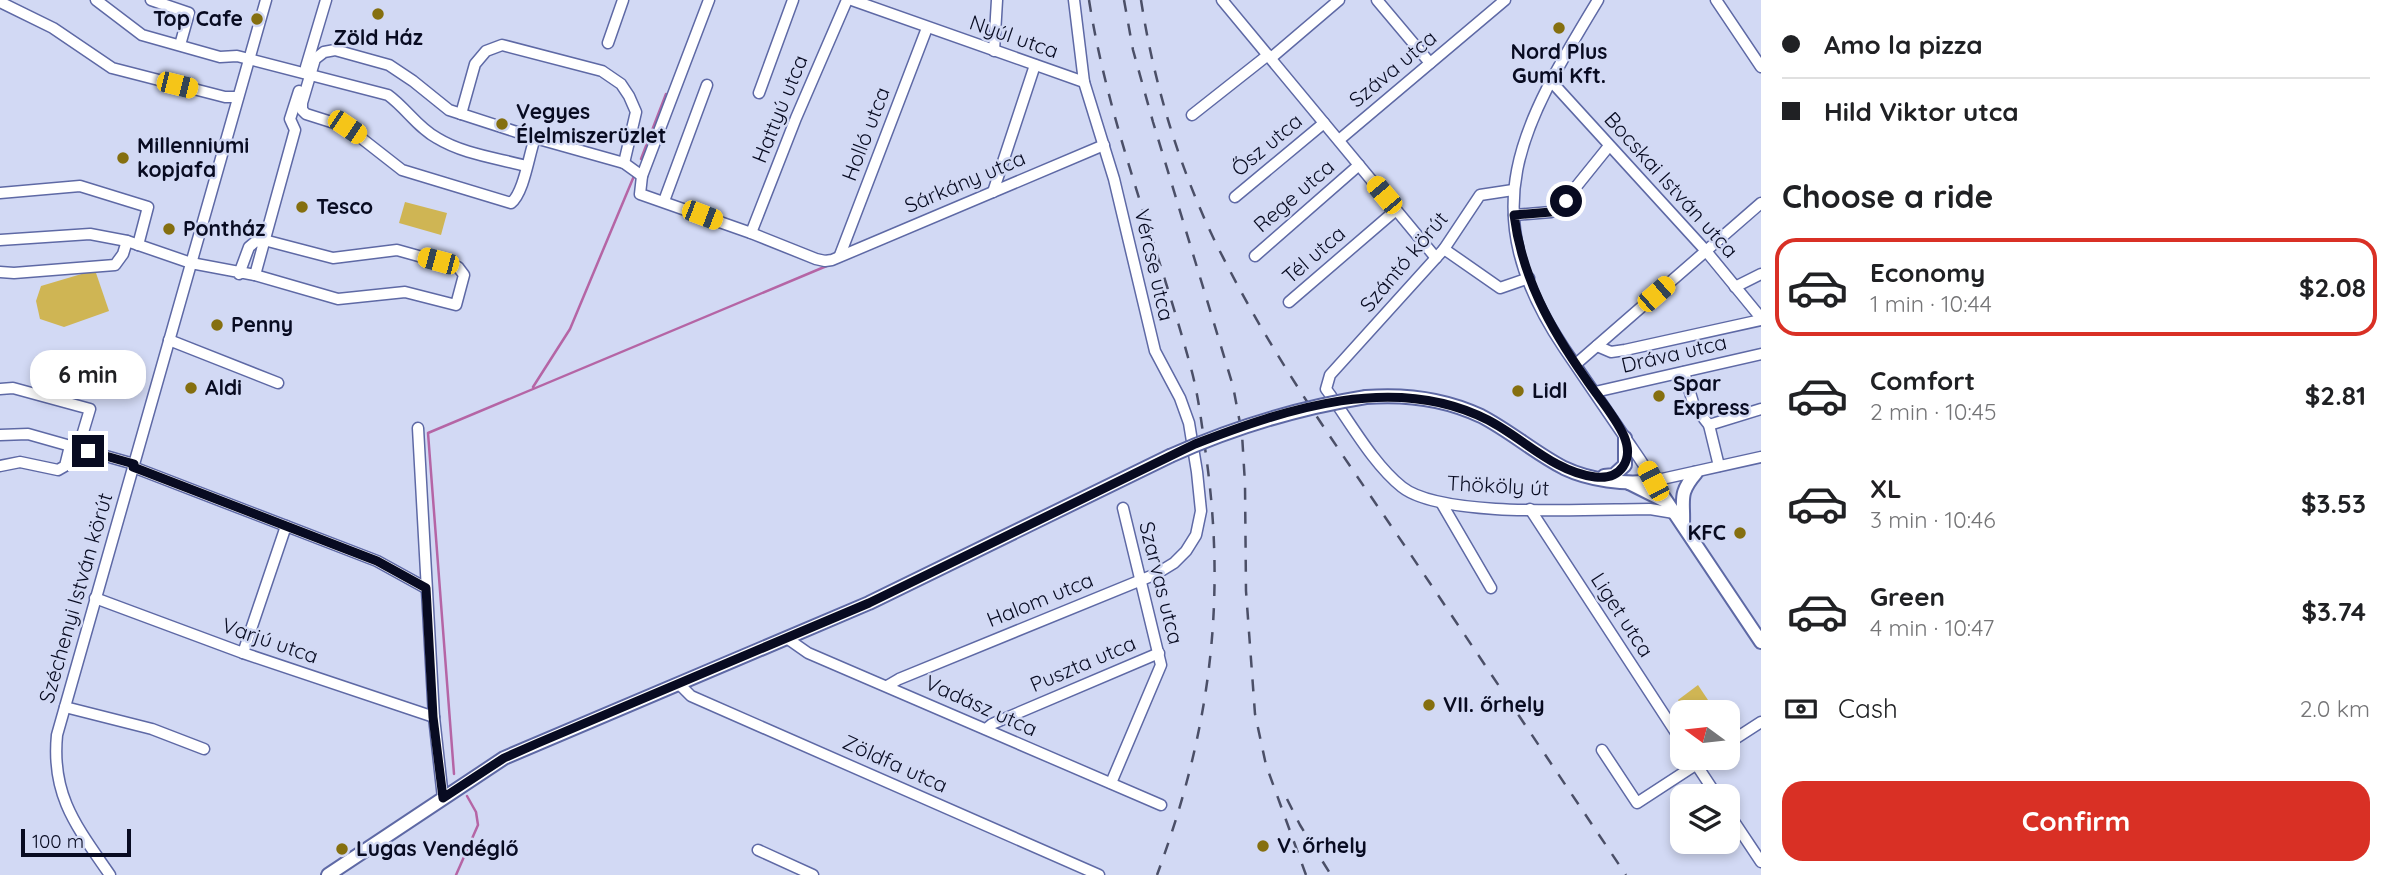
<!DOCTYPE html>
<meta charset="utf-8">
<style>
body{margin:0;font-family:Quicksand,sans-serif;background:#f2f2f2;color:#202124;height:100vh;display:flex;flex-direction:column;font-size:26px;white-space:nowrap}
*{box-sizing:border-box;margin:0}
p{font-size:23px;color:#757577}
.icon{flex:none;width:38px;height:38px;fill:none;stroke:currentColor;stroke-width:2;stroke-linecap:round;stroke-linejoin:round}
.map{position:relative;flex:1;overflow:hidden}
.details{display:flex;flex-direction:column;background:#fff;width:630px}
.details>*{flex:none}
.hud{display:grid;align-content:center;height:154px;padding:0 21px;background:#fff}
.needle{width:46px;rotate:285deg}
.buttons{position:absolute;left:1670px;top:700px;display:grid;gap:14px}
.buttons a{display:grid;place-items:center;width:70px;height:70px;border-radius:14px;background:#fff;box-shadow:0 4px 10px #0003;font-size:35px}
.scale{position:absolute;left:21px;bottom:18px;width:110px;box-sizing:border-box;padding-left:7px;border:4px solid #080b21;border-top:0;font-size:19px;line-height:24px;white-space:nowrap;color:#080b21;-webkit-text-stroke:5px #d2d9f4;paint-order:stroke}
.end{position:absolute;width:32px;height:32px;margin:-16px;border:9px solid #080b21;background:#fff;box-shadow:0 0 0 4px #fff}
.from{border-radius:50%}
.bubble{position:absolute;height:49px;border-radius:21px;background:#fff;box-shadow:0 4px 10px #0003;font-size:23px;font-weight:700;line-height:49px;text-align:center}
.car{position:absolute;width:21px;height:42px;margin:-21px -10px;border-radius:9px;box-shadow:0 0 5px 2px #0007;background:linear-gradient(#f5c518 24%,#345 0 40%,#f5c518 0 76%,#345 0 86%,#f5c518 0)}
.hud b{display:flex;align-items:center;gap:24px;height:66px;font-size:26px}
.hud b+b{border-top:2px solid #e0e0e0}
.hud i{width:18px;height:18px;background:#202124}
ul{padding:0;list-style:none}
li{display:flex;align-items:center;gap:21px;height:98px;margin:0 14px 10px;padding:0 7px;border:4px solid transparent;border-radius:21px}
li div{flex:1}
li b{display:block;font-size:26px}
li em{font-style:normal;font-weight:700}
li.current{border-color:#d93025}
li>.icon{width:63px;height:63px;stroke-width:1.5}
h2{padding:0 21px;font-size:32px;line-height:84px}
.pay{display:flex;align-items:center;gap:18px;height:77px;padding:0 21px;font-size:26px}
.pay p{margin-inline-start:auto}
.action{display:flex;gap:14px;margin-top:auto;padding:14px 21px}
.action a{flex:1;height:80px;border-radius:21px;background:#d93025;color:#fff;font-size:28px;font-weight:700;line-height:80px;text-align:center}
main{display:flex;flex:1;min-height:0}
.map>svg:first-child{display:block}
</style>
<main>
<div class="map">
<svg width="1761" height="875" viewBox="0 0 1761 875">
<rect width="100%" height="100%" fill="#d2d9f4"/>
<g fill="#cfb554">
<path d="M405 202 447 213 441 235 399 223Z"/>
<path d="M95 270 109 311 64 327 40 319 36 301 41 286Z"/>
<path d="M1698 685 1716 712H1686L1678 700Z"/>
</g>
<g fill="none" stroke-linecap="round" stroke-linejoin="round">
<g stroke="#b565a5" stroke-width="2.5">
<path d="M641 159 666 94"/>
<path d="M533 387 570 329 634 176"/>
<path d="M454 774 428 433 829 265"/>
<path d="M456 875 478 825 476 812 467 796"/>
</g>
<defs>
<g id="minor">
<path d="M96 0 142 35 220 57 237 56 388 95C406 108 418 128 437 138 463 154 497 158 526 166"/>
<path d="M151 0 189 13 180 45"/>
<path d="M709 0 642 176 640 194 751 233 816 259 825 261 832 260 1104 145"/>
<path d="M852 0 1084 82"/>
<path d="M1222 0 1436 258"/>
<path d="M1377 0 1430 63"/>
<path d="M1598 0C1521 127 1471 209 1564 348 1584 377 1604 407 1624 436 1634 451 1645 465 1653 481L1761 457"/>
<path d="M1716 0 1761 67"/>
<path d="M0 2 53 28 112 68 225 97H238"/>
<path d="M608 43 623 0"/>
<path d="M994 51 997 0"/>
<path d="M1271 58 1339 0"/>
<path d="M306 67 326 0"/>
<path d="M1550 80 1706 251 1761 318"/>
<path d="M759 93 793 0"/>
<path d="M461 114 475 64 486 51 502 45 602 71 621 84 629 96 636 112 624 163"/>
<path d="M1192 115 1268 55"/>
<path d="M535 138 449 110 413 81 389 65 335 50 324 52 315 59 302 103V110L306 114 347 127 402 170 511 203C524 193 529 154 535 138L624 163 642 176"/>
<path d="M1339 140 1505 0"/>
<path d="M1513 190 1480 195 1444 249 1330 375 1326 389C1349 420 1372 463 1402 487 1442 519 1594 509 1650 509L1674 513"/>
<path d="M993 192 1035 65"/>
<path d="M0 193 80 186 148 207 138 245"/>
<path d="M1235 197 1324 123"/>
<path d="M664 201 707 85"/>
<path d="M1514 215 1551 212 1559 208 1609 146"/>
<path d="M751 233 796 118 847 0"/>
<path d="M0 240 90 234 127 241 191 263 255 275 338 299 405 292 456 305 464 275 458 267 397 250 333 258 264 240 255 242 249 247 239 274"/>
<path d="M1444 249 1500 288 1529 278"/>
<path d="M840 255 927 28"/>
<path d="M1255 256 1359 165"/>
<path d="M0 272 14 273 115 265 123 254 127 241"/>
<path d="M255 275 295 130 290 119 299 91"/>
<path d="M1735 287 1761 274"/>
<path d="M1289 302 1396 210"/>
<path d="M169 340 278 383"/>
<path d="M1597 346 1611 352 1625 350 1761 320"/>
<path d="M1576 364 1761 203"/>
<path d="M1684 372 1694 406 1709 425 1719 466"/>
<path d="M0 389 13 388 90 409 78 449"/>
<path d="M1595 392 1761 354"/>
<path d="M1709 425 1761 409"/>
<path d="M418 428 434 717 443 798"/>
<path d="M0 435 28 434 134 464"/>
<path d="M0 466 20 462 58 470 65 466 70 446"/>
<path d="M133 467 377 561 426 588"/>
<path d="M1442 504 1491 588"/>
<path d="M1530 509 1682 742"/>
<path d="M95 598 243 653 434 717"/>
<path d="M788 639 808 653 1161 805"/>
<path d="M243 653 286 526"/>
<path d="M679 684 691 696 1099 875"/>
<path d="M887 686 899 679 1156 574 1174 563 1186 551 1196 535 1201 511 1197 472 1189 423 1180 398 1155 351 1114 179 1084 82 1074 0"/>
<path d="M65 707 152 729 204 749"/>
<path d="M986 729 992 724 1159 653"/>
<path d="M1727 744 1761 722"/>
<path d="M1602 750 1637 803 1706 758"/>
<path d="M1692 758 1717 796"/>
<path d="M1111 783 1161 665 1123 508"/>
<path d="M1727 811 1761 862"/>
<path d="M758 850 813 875"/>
<path d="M110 875C77 827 51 796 57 735L266 0"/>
</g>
<g id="major">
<path d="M1366 397C1405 394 1445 399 1481 416 1510 431 1535 453 1564 468 1589 480 1625 485 1653 481L1761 642"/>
<path d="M1604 476 1614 475 1625 465V438"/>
<path d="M1629 483 1665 501"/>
<path d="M1683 524C1684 499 1678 494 1696 473"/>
<path d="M328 875 504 758 869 603 1170 456"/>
</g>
</defs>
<use href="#minor" stroke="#5e69a5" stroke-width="13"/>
<use href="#major" stroke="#5e69a5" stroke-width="16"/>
<use href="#minor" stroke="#fff" stroke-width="10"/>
<use href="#major" stroke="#fff" stroke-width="12"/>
<g stroke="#4b4f67" stroke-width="2.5" stroke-dasharray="12 12" stroke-linecap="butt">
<path d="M1089 0C1109 127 1159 248 1192 372 1199 399 1202 427 1206 455 1227 605 1209 734 1157 875"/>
<path d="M1124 0 1133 50 1153 122 1233 386 1242 434 1245 484 1246 591 1255 714 1266 765 1306 875"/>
<path d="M1141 0C1155 91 1184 184 1227 265 1279 367 1347 461 1411 555 1483 662 1554 768 1626 875"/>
<path d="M1287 799 1300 825 1331 875"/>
</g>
<defs>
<path id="major-bridge" d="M1170 456C1232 428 1298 408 1366 397"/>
</defs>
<use href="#major-bridge" stroke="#5e69a5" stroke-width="16" stroke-linecap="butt"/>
<use href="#major-bridge" stroke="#fff" stroke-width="12"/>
</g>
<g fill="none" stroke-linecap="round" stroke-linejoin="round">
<path stroke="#080b21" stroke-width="9" d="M88 451 134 464 133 467 377 561 426 588 433 717 443 798 504 758 538 743 869 603 1195 444C1286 409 1395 372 1488 420 1523 438 1554 472 1595 477 1621 480 1634 460 1624 436 1615 416 1598 397 1586 379 1550 328 1522 277 1514 215L1551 212 1566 201"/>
</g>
<g fill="#856f0f" stroke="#d2d9f4" stroke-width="2.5">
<circle cx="378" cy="14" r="7"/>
<circle cx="257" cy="19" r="7"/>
<circle cx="1559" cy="28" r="7"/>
<circle cx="502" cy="124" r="7"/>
<circle cx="123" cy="158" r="7"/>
<circle cx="302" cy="207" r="7"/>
<circle cx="169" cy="229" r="7"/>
<circle cx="217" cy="325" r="7"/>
<circle cx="191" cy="388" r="7"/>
<circle cx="1518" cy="391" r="7"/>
<circle cx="1659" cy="396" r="7"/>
<circle cx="1740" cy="533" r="7"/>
<circle cx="1429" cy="705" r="7"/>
<circle cx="1263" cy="846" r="7"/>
<circle cx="342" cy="849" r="7"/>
</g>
<g text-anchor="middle" stroke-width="5" stroke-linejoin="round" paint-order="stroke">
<g font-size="21" font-weight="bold" fill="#080b21" stroke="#d2d9f4" text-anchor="start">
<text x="243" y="26" text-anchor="end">Top Cafe</text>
<text x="378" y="45" text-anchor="middle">Zöld Ház</text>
<text x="1559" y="59" text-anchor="middle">Nord Plus<tspan x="1559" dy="24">Gumi Kft.</tspan></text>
<text x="516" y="119">Vegyes<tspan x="516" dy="24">Élelmiszerüzlet</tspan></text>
<text x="137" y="153">Millenniumi<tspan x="137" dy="24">kopjafa</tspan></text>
<text x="316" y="214">Tesco</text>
<text x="183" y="236">Pontház</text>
<text x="231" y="332">Penny</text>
<text x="1673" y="391">Spar<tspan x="1673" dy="24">Express</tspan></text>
<text x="205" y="395">Aldi</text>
<text x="1532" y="398">Lidl</text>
<text x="1726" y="540" text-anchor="end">KFC</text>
<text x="1443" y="712">VII. őrhely</text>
<text x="1277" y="853">V. őrhely</text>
<text x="356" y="856">Lugas Vendéglő</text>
</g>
<g font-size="21" fill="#080b21" stroke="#d2d9f4">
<text transform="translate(1014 37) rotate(19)" y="7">Nyúl utca</text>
<text transform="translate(1393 69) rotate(-40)" y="7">Száva utca</text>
<text transform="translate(780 109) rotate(-68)" y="7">Hattyú utca</text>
<text transform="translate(866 134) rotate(-69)" y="7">Holló utca</text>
<text transform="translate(1267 145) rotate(-40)" y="7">Ősz utca</text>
<text transform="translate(965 182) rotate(-23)" y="7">Sárkány utca</text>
<text transform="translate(1671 185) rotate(48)" y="7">Bocskai István utca</text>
<text transform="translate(1294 196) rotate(-41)" y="7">Rege utca</text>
<text transform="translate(1314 255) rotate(-41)" y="7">Tél utca</text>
<text transform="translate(1404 262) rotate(-50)" y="7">Szántó körút</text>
<text transform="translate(1154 265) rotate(77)" y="7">Vércse utca</text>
<text transform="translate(1674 354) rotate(-13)" y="7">Dráva utca</text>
<text transform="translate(1498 486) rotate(3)" y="7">Thököly út</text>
<text transform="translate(1161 583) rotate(76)" y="7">Szarvas utca</text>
<text transform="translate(76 598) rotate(-74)" y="7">Széchenyi István körút</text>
<text transform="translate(1040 600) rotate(-22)" y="7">Halom utca</text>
<text transform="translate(1622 615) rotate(57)" y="7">Liget utca</text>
<text transform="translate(270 641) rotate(19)" y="7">Varjú utca</text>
<text transform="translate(1083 664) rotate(-23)" y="7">Puszta utca</text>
<text transform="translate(981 706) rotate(24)" y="7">Vadász utca</text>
<text transform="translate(895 764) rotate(24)" y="7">Zöldfa utca</text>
</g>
</g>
</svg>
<div class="buttons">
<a><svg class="needle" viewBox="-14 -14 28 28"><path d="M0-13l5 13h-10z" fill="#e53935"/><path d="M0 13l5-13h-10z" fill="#757577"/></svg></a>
<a><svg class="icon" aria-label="layers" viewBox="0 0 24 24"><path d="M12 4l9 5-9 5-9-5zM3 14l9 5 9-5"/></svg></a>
</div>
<div class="scale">100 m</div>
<i class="end from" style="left:1566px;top:201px"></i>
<i class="end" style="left:88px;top:451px"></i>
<div class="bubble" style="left:30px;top:350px;width:116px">6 min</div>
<i class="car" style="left:177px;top:85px;rotate:104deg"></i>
<i class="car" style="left:347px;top:127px;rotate:124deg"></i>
<i class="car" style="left:1384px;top:195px;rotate:320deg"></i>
<i class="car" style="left:702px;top:215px;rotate:111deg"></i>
<i class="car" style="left:438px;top:261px;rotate:285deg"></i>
<i class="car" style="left:1656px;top:294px;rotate:49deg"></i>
<i class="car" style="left:1653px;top:481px;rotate:332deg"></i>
</div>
<section class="details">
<div class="hud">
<b><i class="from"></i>Amo la pizza</b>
<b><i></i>Hild Viktor utca</b>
</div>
<h2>Choose a ride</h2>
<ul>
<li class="current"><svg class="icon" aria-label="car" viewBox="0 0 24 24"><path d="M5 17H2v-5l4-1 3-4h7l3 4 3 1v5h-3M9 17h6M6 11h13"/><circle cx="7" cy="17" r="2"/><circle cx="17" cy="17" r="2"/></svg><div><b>Economy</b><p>1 min · 10:44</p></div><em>$2.08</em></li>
<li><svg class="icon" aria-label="car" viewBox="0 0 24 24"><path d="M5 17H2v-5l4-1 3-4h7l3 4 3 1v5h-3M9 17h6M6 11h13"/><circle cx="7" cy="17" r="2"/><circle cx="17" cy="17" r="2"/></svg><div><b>Comfort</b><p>2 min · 10:45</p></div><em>$2.81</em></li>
<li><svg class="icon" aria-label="car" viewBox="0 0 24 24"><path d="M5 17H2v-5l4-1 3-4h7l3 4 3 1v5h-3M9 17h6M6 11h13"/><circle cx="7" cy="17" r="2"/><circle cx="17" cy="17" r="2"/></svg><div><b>XL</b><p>3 min · 10:46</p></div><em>$3.53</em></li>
<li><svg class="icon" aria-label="car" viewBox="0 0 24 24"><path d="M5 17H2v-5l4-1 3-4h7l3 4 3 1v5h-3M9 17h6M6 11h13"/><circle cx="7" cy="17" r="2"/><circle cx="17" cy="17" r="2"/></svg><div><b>Green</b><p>4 min · 10:47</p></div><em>$3.74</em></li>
</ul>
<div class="pay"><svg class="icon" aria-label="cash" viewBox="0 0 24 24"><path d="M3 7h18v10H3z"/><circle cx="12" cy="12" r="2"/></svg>Cash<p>2.0 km</p></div>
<div class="action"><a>Confirm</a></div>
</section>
</main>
